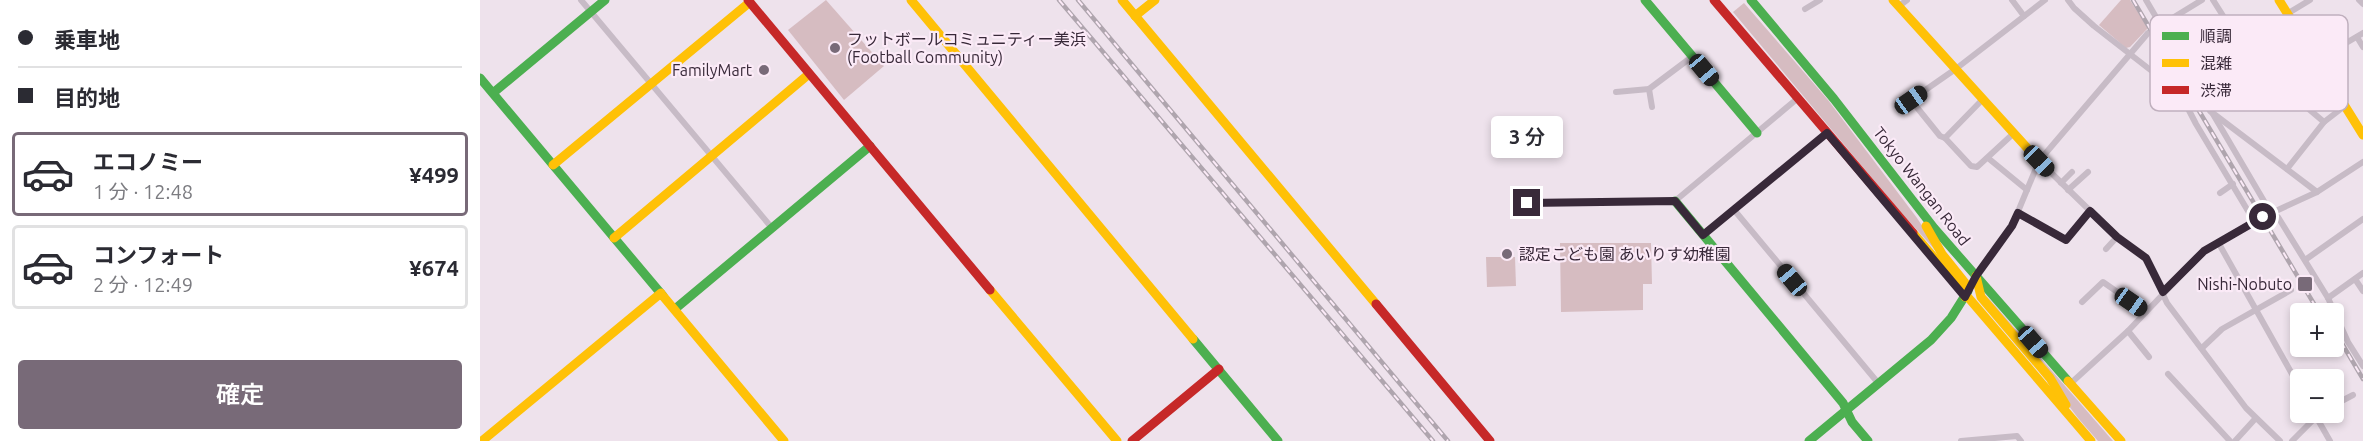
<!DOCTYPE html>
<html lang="ja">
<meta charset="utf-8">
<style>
body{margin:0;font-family:Ubuntu,"Noto Sans JP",sans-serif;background:#f2f2f3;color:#2b2b33;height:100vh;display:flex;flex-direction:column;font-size:22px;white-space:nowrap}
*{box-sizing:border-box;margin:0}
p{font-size:20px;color:#7c7c81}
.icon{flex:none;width:33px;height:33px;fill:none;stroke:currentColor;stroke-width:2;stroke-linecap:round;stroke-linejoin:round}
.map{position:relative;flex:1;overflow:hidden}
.side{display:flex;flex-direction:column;background:#fff;width:480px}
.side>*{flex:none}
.guide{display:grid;align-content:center;height:132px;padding:0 18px;background:#fff}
.buttons{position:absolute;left:1810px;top:303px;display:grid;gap:12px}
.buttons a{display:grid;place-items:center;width:54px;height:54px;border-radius:6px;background:#fff;box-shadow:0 3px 9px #0003;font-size:30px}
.end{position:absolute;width:27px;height:27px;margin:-14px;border:8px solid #382939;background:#fff;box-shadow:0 0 0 3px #fff}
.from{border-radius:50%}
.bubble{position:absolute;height:42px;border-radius:6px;background:#fff;box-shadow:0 3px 9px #0003;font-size:20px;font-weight:600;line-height:42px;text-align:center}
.car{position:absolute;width:18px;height:36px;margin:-18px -9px;border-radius:8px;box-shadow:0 0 4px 2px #0007;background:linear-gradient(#222 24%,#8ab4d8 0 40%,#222 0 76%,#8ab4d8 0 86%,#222 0)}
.guide b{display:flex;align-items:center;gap:21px;height:57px;font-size:22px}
.guide b+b{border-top:2px solid #e1e1e2}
.guide i{width:15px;height:15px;background:#2b2b33}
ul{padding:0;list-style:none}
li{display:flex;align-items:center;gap:18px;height:84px;margin:0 12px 9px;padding:0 6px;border:3px solid #e1e1e2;border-radius:6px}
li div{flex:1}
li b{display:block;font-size:22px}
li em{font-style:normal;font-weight:600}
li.current{border-color:#786a78}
li>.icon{width:54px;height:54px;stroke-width:1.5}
.cta{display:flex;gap:12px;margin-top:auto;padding:12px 18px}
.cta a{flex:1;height:69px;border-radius:6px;background:#786a78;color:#fff;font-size:24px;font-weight:600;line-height:69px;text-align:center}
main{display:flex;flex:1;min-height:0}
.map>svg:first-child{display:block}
</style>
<main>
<section class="side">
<div class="guide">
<b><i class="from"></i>乗車地</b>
<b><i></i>目的地</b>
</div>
<ul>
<li class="current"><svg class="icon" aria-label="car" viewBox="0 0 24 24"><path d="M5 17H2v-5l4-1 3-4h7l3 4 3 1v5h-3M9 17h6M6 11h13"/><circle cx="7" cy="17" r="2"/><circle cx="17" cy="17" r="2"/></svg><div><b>エコノミー</b><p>1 分 · 12:48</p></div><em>¥499</em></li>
<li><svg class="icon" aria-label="car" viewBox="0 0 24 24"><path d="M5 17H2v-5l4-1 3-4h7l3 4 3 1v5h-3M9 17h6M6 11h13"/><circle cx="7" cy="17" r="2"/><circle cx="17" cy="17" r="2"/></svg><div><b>コンフォート</b><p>2 分 · 12:49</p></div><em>¥674</em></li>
</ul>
<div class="cta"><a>確定</a></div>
</section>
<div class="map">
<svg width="1883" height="441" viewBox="0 0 1883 441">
<rect width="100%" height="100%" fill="#eee2ec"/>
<g fill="#d6bcc1">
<path d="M346 0 404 66 364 100 308 30Z"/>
<path d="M1641 0H1650L1668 28 1650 47 1646 48 1619 25Z"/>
<path d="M1264 3 1348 100 1437 218 1465 261 1418 209 1253 12Z"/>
<path d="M1080 243H1171L1172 284H1163V310L1081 312Z"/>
<path d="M1006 257H1035L1036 286 1007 287Z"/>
<path d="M1504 293 1633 441H1618L1598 418Z"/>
</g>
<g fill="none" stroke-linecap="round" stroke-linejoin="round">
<g stroke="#c7bbc6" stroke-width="6">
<path d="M101 0 292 228"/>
<path d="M1532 0 1544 16"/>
<path d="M1588 0 1594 8 1614 26 1700 93 1716 124 1774 221"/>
<path d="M1666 0 1791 213 1798 217 1848 298 1868 342 1883 366"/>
<path d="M1733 0 1771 60 1844 122 1866 105"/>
<path d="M1830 0 1807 14 1730 111 1837 192"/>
<path d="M1879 0 1883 4"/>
<path d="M1419 6 1427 0"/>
<path d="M1325 9 1340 0"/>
<path d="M1877 37 1883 47"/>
<path d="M1837 60 1883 33"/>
<path d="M1169 89 1172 107"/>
<path d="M1136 92 1169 89 1209 59"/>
<path d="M1503 99 1465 138 1460 136 1431 100 1477 68 1565 0"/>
<path d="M1465 138 1491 166 1497 167 1534 133"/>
<path d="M1508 158 1547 190"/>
<path d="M1559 161 1637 237 1666 258 1687 303 1696 315 1766 408 1800 441"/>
<path d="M1807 169 1844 122"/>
<path d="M1581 183 1592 172"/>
<path d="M1588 190 1608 172"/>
<path d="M1740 193 1753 184"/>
<path d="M1047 203 1195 201 1318 98"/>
<path d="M1255 211 1399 384"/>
<path d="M1538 214 1586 240 1609 211"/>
<path d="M1223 235 1347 133"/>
<path d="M1738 242 1821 390"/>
<path d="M1626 249 1637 237"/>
<path d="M1825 260 1883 219"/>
<path d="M1496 276 1532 226 1559 161 1668 33 1722 0"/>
<path d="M1875 279 1883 291"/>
<path d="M1848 298 1883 273"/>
<path d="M1602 302 1623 282 1666 312"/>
<path d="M1648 331 1669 357"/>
<path d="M1722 348 1742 329 1811 290"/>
<path d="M1688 374 1750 441"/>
<path d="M1590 384 1648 331 1724 251 1774 221 1837 192 1883 162"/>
<path d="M1854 405 1873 395"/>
<path d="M1834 413 1850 441"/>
<path d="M1481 441 1537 436 1541 441"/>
<path d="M1755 441 1775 419"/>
<path d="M1812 441 1841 412"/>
</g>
<g stroke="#4caf50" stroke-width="9">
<path d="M1165 0 1277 133"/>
<path d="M1271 0 1354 99 1454 228 1588 381"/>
<path d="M0 78 183 296"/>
<path d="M13 93 125 0"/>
<path d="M1195 201 1363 403 1372 422 1388 441"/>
<path d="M195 309 390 146"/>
<path d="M713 339 798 441"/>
<path d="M1329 441 1451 340 1471 318 1488 291"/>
</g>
<g stroke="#ffc107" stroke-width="9">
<path d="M431 0 713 339"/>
<path d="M642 0 896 304"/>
<path d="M1413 0 1559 161"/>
<path d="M1799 0 1883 135"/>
<path d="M655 16 675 0"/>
<path d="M73 165 270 2"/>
<path d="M1446 226 1462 254 1486 284 1485 297"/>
<path d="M1433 233 1611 441"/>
<path d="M134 238 329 74"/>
<path d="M1496 276 1501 297 1570 378 1586 405"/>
<path d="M510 290 637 441"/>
<path d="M183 296 304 441"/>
<path d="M1588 381 1641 441"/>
<path d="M2 441 181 293"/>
</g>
<g stroke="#c62828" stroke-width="9">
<path d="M268 0 510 290"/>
<path d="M1234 0 1433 233"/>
<path d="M896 304 1010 441"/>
<path d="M652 441 739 369"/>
</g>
<defs>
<g id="rail">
<path d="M579 0 953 441"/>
<path d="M598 0 968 441"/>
<path d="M1653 0 1840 314"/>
<path d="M1854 330 1883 379"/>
</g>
</defs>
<use href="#rail" stroke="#afa5ae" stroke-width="4.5"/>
<use href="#rail" stroke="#fbeaf7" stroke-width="2" stroke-dasharray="7" stroke-linecap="butt"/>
</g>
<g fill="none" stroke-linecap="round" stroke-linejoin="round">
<path stroke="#382939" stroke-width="8" d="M1047 203 1195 201 1223 235 1347 133 1485 297 1496 276 1532 226 1538 213 1586 240 1610 211 1637 237 1666 258 1683 292 1724 251 1783 217"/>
</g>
<g fill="#786a78" stroke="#fbeaf7" stroke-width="2">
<circle cx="355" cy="48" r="6"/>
<circle cx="284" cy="70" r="6"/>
<circle cx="1027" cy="254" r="6"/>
<rect x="1817" y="276" width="16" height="16" rx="3"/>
</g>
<g text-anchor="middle" stroke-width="4.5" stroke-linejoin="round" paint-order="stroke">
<g font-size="16" fill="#382939" stroke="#fbeaf7" text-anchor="start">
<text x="367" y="45">フットボールコミュニティー美浜<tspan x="367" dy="18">(Football Community)</tspan></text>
<text x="272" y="76" text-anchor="end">FamilyMart</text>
<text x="1039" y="260">認定こども園 あいりす幼稚園</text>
<text x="1812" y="290" text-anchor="end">Nishi-Nobuto</text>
</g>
<g font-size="16" fill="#382939" stroke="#fbeaf7">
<text transform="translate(1442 186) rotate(52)" y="6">Tokyo Wangan Road</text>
</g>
</g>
<rect x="1670" y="15" width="198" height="96" rx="9" fill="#fbeaf7" stroke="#c0b0be" stroke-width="1.5"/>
<rect x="1682" y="32" width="27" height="8" fill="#4caf50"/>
<rect x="1682" y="59" width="27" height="8" fill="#ffc107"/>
<rect x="1682" y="86" width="27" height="8" fill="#c62828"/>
<g font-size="16" fill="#382939">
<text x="1720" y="42">順調</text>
<text x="1720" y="69">混雑</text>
<text x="1720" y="96">渋滞</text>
</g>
</svg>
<div class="buttons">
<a>+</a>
<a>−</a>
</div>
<i class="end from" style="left:1783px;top:217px"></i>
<i class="end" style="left:1047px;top:203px"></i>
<div class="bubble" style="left:1011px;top:116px;width:72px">3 分</div>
<i class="car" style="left:1224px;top:70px;rotate:140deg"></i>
<i class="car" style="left:1431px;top:100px;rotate:55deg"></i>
<i class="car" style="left:1559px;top:161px;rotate:136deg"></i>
<i class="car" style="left:1312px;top:280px;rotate:320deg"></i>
<i class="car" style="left:1651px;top:302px;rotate:125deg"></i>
<i class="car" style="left:1553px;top:342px;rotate:139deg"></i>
</div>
</main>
